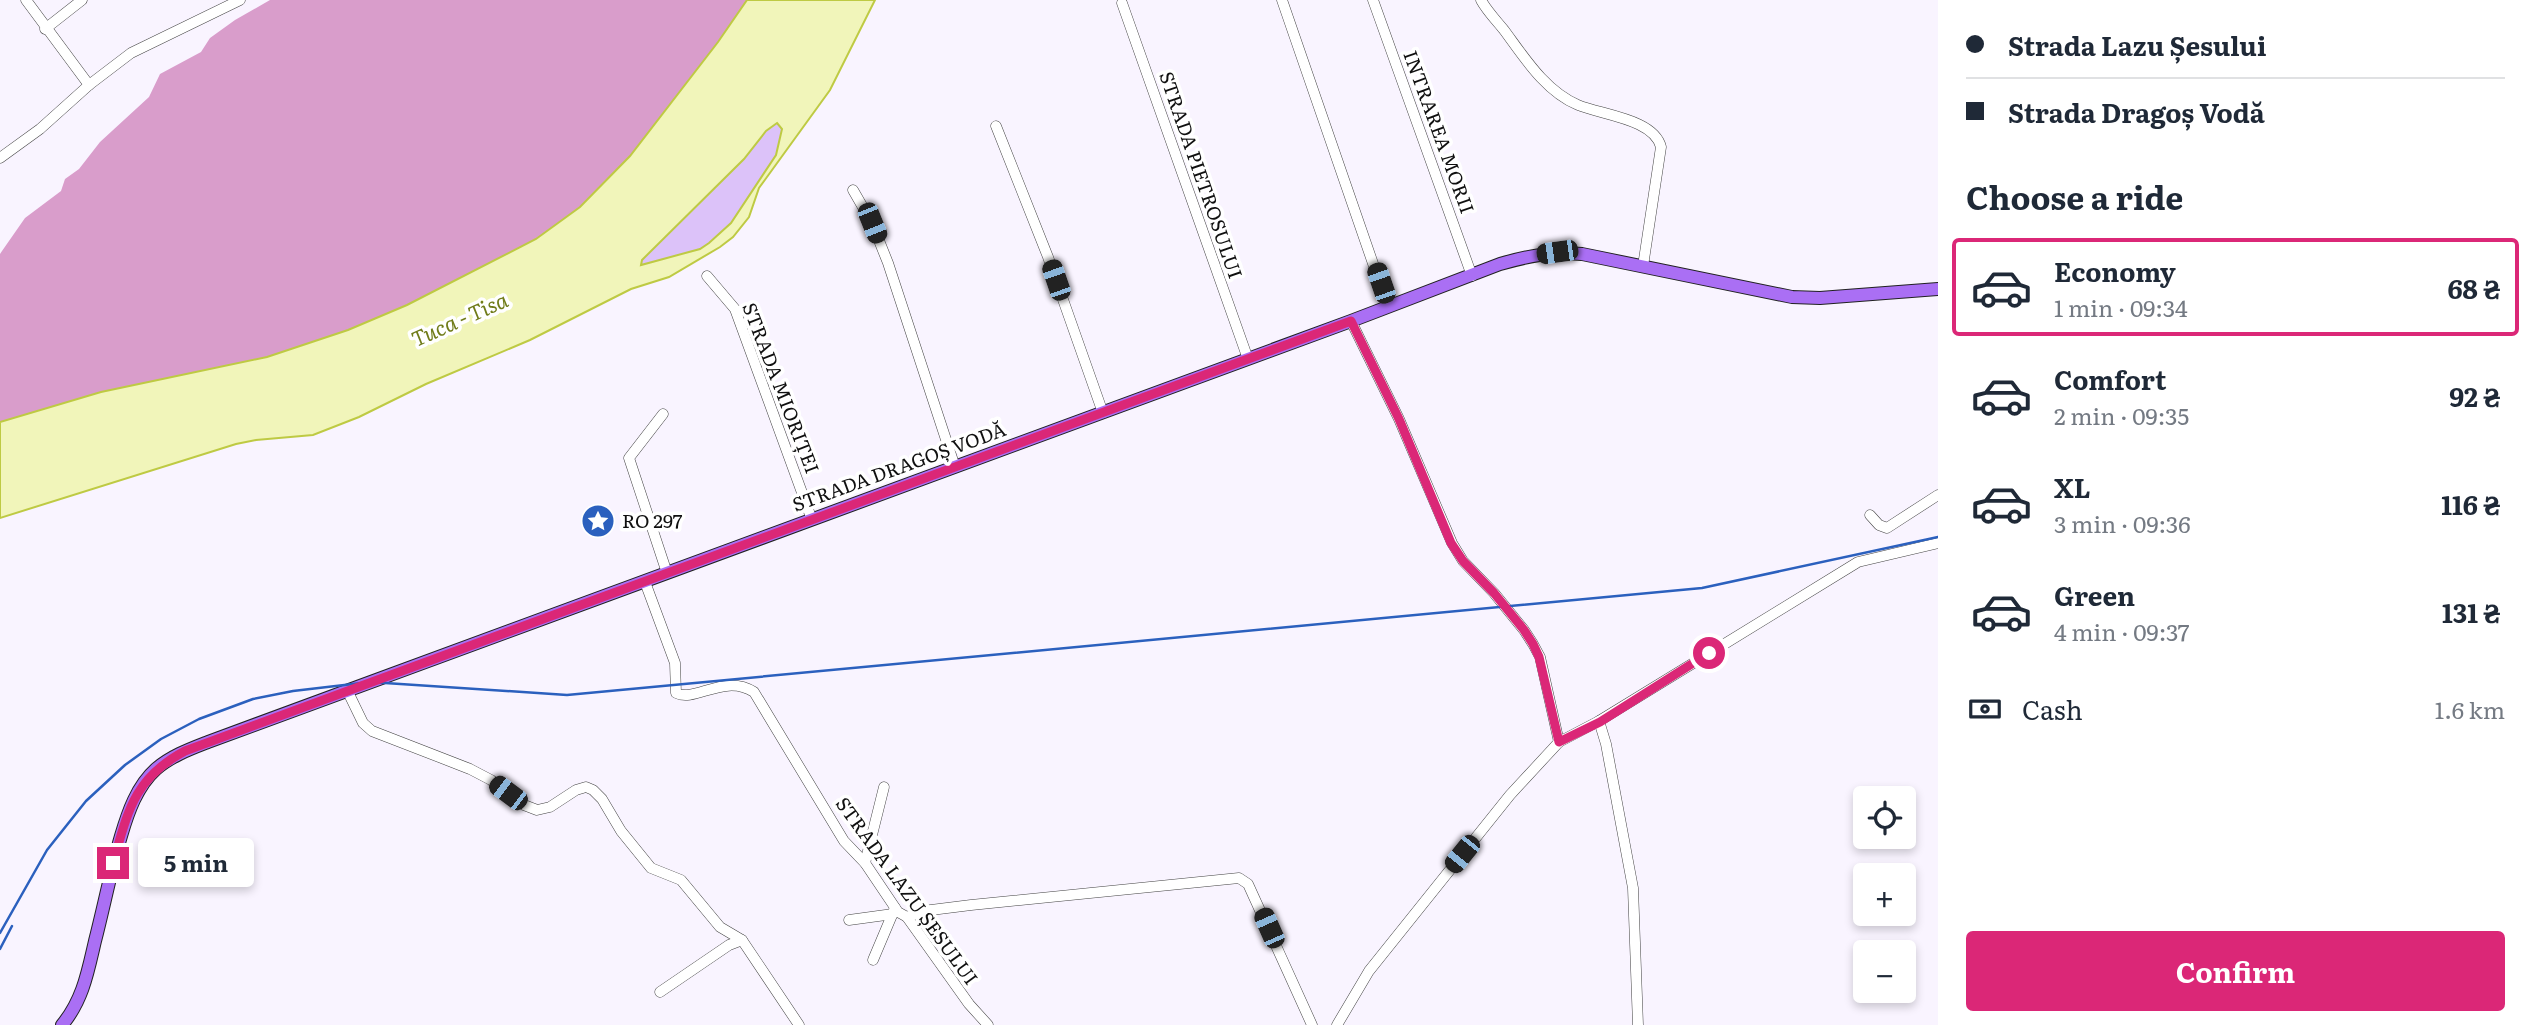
<!DOCTYPE html>
<meta charset="utf-8">
<style>
body{margin:0;font-family:Literata,serif;background:#f2f2f3;color:#1f2937;height:100vh;display:flex;flex-direction:column;font-size:26px;white-space:nowrap}
*{box-sizing:border-box;margin:0}
p{font-size:23px;color:#747a83}
.icon{flex:none;width:38px;height:38px;fill:none;stroke:currentColor;stroke-width:2;stroke-linecap:round;stroke-linejoin:round}
.map{position:relative;flex:1;overflow:hidden}
.panel{display:flex;flex-direction:column;background:#fff;width:595px}
.panel>*{flex:none}
.top-card{display:grid;align-content:center;height:154px;padding:0 28px;background:#fff}
.fabs{position:absolute;left:1853px;top:786px;display:grid;gap:14px}
.fabs a{display:grid;place-items:center;width:63px;height:63px;border-radius:7px;background:#fff;box-shadow:0 4px 10px #0003;font-size:35px}
.end{position:absolute;width:32px;height:32px;margin:-16px;border:9px solid #db2777;background:#fff;box-shadow:0 0 0 4px #fff}
.from{border-radius:50%}
.bubble{position:absolute;height:49px;border-radius:7px;background:#fff;box-shadow:0 4px 10px #0003;font-size:23px;font-weight:700;line-height:49px;text-align:center}
.car{position:absolute;width:21px;height:42px;margin:-21px -10px;border-radius:9px;box-shadow:0 0 5px 2px #0007;background:linear-gradient(#222 24%,#8ab4d8 0 40%,#222 0 76%,#8ab4d8 0 86%,#222 0)}
.top-card b{display:flex;align-items:center;gap:24px;height:66px;font-size:26px}
.top-card b+b{border-top:2px solid #e0e1e3}
.top-card i{width:18px;height:18px;background:#1f2937}
ul{padding:0;list-style:none}
li{display:flex;align-items:center;gap:21px;height:98px;margin:0 14px 10px;padding:0 14px;border:4px solid transparent;border-radius:7px}
li div{flex:1}
li b{display:block;font-size:26px}
li em{font-style:normal;font-weight:700}
li.current{border-color:#db2777}
li>.icon{width:63px;height:63px;stroke-width:1.5}
h2{padding:0 28px;font-size:32px;line-height:84px}
.pay{display:flex;align-items:center;gap:18px;height:77px;padding:0 28px;font-size:26px}
.pay p{margin-inline-start:auto}
.button{display:flex;gap:14px;margin-top:auto;padding:14px 28px}
.button a{flex:1;height:80px;border-radius:7px;background:#db2777;color:#fff;font-size:28px;font-weight:700;line-height:80px;text-align:center}
main{display:flex;flex:1;min-height:0}
.map>svg:first-child{display:block}
</style>
<main>
<div class="map">
<svg width="1938" height="1025" viewBox="0 0 1938 1025">
<rect width="100%" height="100%" fill="#f9f4ff"/>
<path fill="#d99dcb" d="M270 0H747L718 42 630 156 580 207 536 239 407 305 348 330 267 357 101 392 0 422V254L2 251 25 218 61 191 65 179 79 169 100 142 149 97 160 74 201 52 210 38 235 20Z"/>
<path fill="#dcc2f9" d="M777 123 782 129 776 155 731 223 709 243 700 249 641 265 642 260 744 159 766 131Z"/>
<path fill="#f1f5ba" stroke="#beca43" stroke-width="2" fill-rule="evenodd" d="M747 0H875L830 90 759 188 749 217 733 237 720 247 669 277 631 289 530 340 426 384 359 417 313 435 256 440 236 444 0 518V422L101 392 267 357 348 330 407 305 536 239 580 207 630 156 718 42ZM777 123 782 129 776 155 731 223 709 243 700 249 641 265 642 260 744 159 766 131Z"/>
<g fill="none" stroke-linecap="round" stroke-linejoin="round">
<defs>
<g id="minor">
<path d="M26 0 89 85"/>
<path d="M1282 0 1388 307"/>
<path d="M1373 0 1472 276"/>
<path d="M1481 0C1487 11 1496 20 1504 30 1524 57 1545 91 1578 105 1602 115 1654 119 1661 147L1643 266"/>
<path d="M1122 3 1248 359"/>
<path d="M45 29 82 0"/>
<path d="M996 126 1048 257 1103 413"/>
<path d="M0 158 40 129 89 85 131 53 240 0"/>
<path d="M853 190 872 223 888 263 955 467"/>
<path d="M707 276 735 309 812 520"/>
<path d="M1351 321 1399 419 1452 543 1463 561 1494 593 1524 630 1533 644 1540 657 1559 742"/>
<path d="M663 414 629 458 667 573"/>
<path d="M1870 515 1879 525 1887 528 1938 495"/>
<path d="M645 582 675 663 676 693C695 703 724 673 754 692L844 841 865 863 898 912 907 917 969 1004 988 1025"/>
<path d="M347 690 363 723 372 731 470 769 491 780 524 805 537 810 550 807 576 790 586 787 593 790 602 799 621 831 651 868 681 880 720 927 742 940 799 1025"/>
<path d="M1599 721 1606 744 1633 888 1638 1025"/>
<path d="M865 863 884 787"/>
<path d="M907 917 923 911 971 905 1239 878 1248 884 1312 1025"/>
<path d="M849 920 893 914"/>
<path d="M873 960 895 908"/>
<path d="M660 992 729 945 742 940"/>
<path d="M1337 1025 1369 971 1510 795 1559 742 1599 721 1858 562 1938 543"/>
</g>
<path id="major" d="M62 1025C83 1000 88 971 95 941 104 906 111 870 121 836 128 812 137 786 156 769 171 756 190 749 208 742L1351 321 1500 264C1528 256 1553 251 1582 254L1792 297 1820 298 1938 289"/>
</defs>
<use href="#minor" stroke="#434343" stroke-width="11"/>
<use href="#major" stroke="#212121" stroke-width="14"/>
<use href="#minor" stroke="#fff" stroke-width="10"/>
<use href="#major" stroke="#aa6ff4" stroke-width="12"/>
<g stroke="#2b60be" stroke-width="2.5">
<path d="M0 933 47 850 86 801 125 765 161 739 199 719 253 699 293 691 370 682 567 695 1702 588 1938 537"/>
<path d="M0 949 12 926"/>
</g>
</g>
<g fill="none" stroke-linecap="round" stroke-linejoin="round">
<path stroke="#db2777" stroke-width="9" d="M113 863C128 811 134 778 185 751L1351 321 1399 419 1451 543 1463 561 1494 593 1524 630 1533 644 1539 657 1559 742 1600 722 1709 653"/>
</g>
<defs>
<symbol id="sight-disc" viewBox="-11 -11 22 22"><circle r="9.5" fill="#2b60be" stroke="#fff"/><path d="M0-6L1.8-2.2L6-1.7L2.9 1.2L3.7 5.4L0 3.3L-3.7 5.4L-2.9 1.2L-6-1.7L-1.8-2.2Z" fill="#fff"/></symbol>
</defs>
<g fill-rule="evenodd">
<use href="#sight-disc" x="579" y="502" width="38" height="38"/>
</g>
<g text-anchor="middle" stroke-width="7" stroke-linejoin="round" paint-order="stroke">
<g font-size="19" fill="#101010" stroke="#fff">
<text transform="translate(1439 132) rotate(70)" y="7">INTRAREA MORII</text>
<text transform="translate(1201 175) rotate(71)" y="7">STRADA PIETROSULUI</text>
<text transform="translate(781 388) rotate(69)" y="7">STRADA MIORIȚEI</text>
<text transform="translate(899 467) rotate(-20)" y="7">STRADA DRAGOȘ VODĂ</text>
<text transform="translate(907 891) rotate(54)" y="7">STRADA LAZU ȘESULUI</text>
</g>
<g font-size="19" fill="#101010" stroke="#fff" text-anchor="start">
<text x="622" y="528">RO 297</text>
</g>
<g font-size="21" font-style="italic" fill="#707c19" stroke="#fff">
<text transform="translate(460 320) rotate(-24)" y="7">Тиса - Tisa</text>
</g>
</g>
</svg>
<div class="fabs">
<a><svg class="icon" aria-label="locate" viewBox="0 0 24 24"><circle cx="12" cy="12" r="6"/><path d="M12 2v4M12 18v4M2 12h4M18 12h4"/></svg></a>
<a>+</a>
<a>−</a>
</div>
<i class="end from" style="left:1709px;top:653px"></i>
<i class="end" style="left:113px;top:863px"></i>
<div class="bubble" style="left:138px;top:838px;width:116px">5 min</div>
<i class="car" style="left:872px;top:223px;rotate:158deg"></i>
<i class="car" style="left:1557px;top:252px;rotate:262deg"></i>
<i class="car" style="left:1056px;top:280px;rotate:341deg"></i>
<i class="car" style="left:1381px;top:283px;rotate:341deg"></i>
<i class="car" style="left:508px;top:793px;rotate:307deg"></i>
<i class="car" style="left:1462px;top:854px;rotate:219deg"></i>
<i class="car" style="left:1269px;top:928px;rotate:336deg"></i>
</div>
<section class="panel">
<div class="top-card">
<b><i class="from"></i>Strada Lazu Șesului</b>
<b><i></i>Strada Dragoș Vodă</b>
</div>
<h2>Choose a ride</h2>
<ul>
<li class="current"><svg class="icon" aria-label="car" viewBox="0 0 24 24"><path d="M5 17H2v-5l4-1 3-4h7l3 4 3 1v5h-3M9 17h6M6 11h13"/><circle cx="7" cy="17" r="2"/><circle cx="17" cy="17" r="2"/></svg><div><b>Economy</b><p>1 min · 09:34</p></div><em>68 ₴</em></li>
<li><svg class="icon" aria-label="car" viewBox="0 0 24 24"><path d="M5 17H2v-5l4-1 3-4h7l3 4 3 1v5h-3M9 17h6M6 11h13"/><circle cx="7" cy="17" r="2"/><circle cx="17" cy="17" r="2"/></svg><div><b>Comfort</b><p>2 min · 09:35</p></div><em>92 ₴</em></li>
<li><svg class="icon" aria-label="car" viewBox="0 0 24 24"><path d="M5 17H2v-5l4-1 3-4h7l3 4 3 1v5h-3M9 17h6M6 11h13"/><circle cx="7" cy="17" r="2"/><circle cx="17" cy="17" r="2"/></svg><div><b>XL</b><p>3 min · 09:36</p></div><em>116 ₴</em></li>
<li><svg class="icon" aria-label="car" viewBox="0 0 24 24"><path d="M5 17H2v-5l4-1 3-4h7l3 4 3 1v5h-3M9 17h6M6 11h13"/><circle cx="7" cy="17" r="2"/><circle cx="17" cy="17" r="2"/></svg><div><b>Green</b><p>4 min · 09:37</p></div><em>131 ₴</em></li>
</ul>
<div class="pay"><svg class="icon" aria-label="cash" viewBox="0 0 24 24"><path d="M3 7h18v10H3z"/><circle cx="12" cy="12" r="2"/></svg>Cash<p>1.6 km</p></div>
<div class="button"><a>Confirm</a></div>
</section>
</main>
